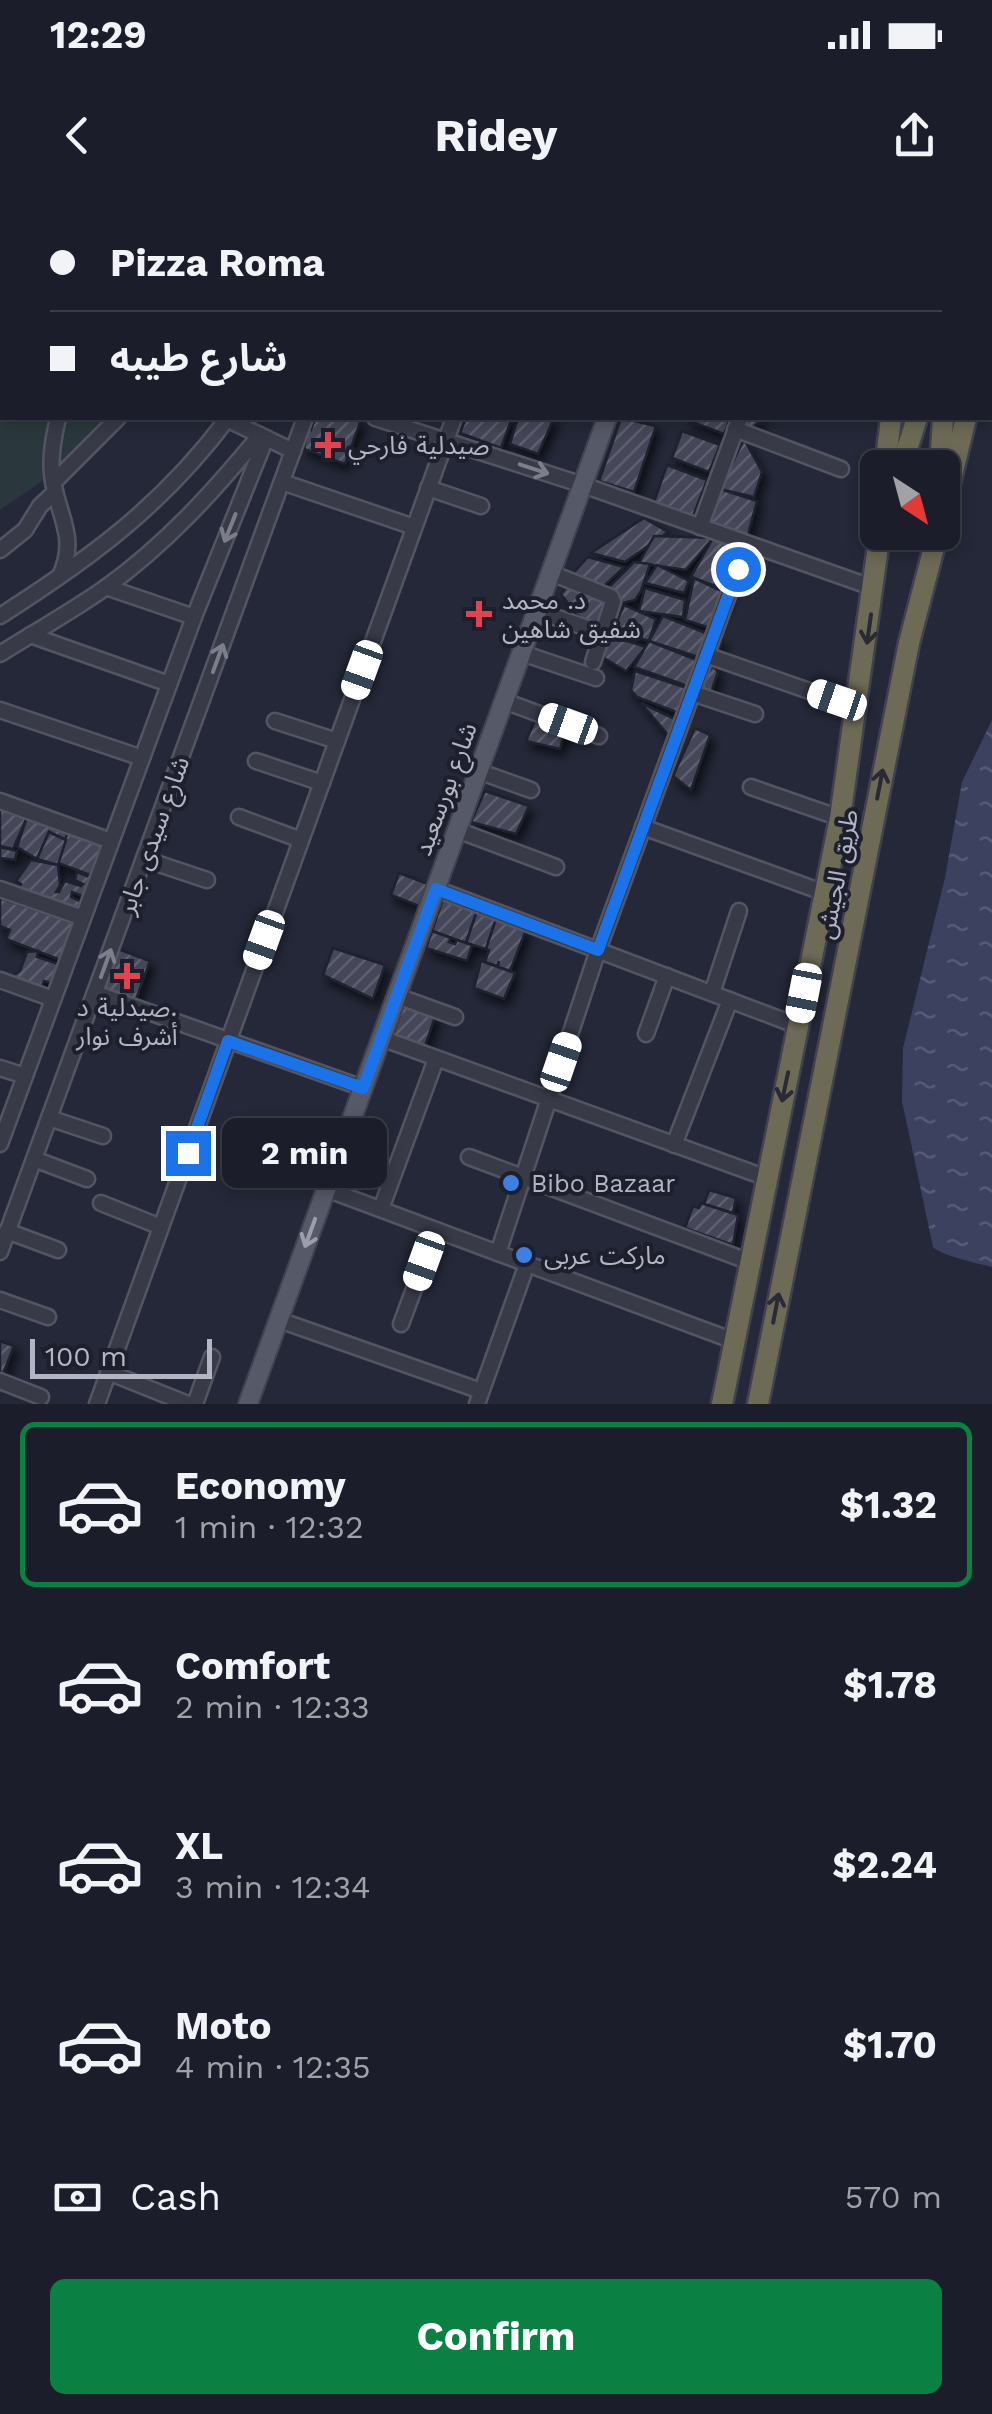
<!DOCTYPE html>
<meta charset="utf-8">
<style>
body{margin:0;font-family:"Work Sans","Noto Sans Arabic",sans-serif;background:#282b36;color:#f1f3f6;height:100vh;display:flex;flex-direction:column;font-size:38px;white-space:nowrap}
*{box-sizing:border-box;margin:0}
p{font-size:32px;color:#a0a2a8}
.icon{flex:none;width:55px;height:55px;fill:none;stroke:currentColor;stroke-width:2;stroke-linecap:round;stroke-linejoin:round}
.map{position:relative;height:1204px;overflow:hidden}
.drawer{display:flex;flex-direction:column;background:#1b1e2a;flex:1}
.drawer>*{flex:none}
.top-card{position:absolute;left:0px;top:0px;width:992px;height:220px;box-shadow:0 5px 15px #0003,0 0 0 2px #393c47;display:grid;align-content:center;height:220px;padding:0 50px;background:#1b1e2a}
.needle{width:65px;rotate:144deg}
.tools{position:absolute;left:860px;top:250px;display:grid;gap:20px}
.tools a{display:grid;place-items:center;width:100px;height:100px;border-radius:15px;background:#1b1e2a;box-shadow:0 5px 15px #0003,0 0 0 2px #393c47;font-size:50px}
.scale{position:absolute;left:30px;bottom:25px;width:182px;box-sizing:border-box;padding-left:10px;border:5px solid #b3b5c4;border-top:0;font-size:28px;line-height:35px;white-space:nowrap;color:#b3b5c4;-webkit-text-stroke:8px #1d1f2d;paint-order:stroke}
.end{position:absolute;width:45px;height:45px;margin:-22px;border:12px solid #1a73e8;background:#fff;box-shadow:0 0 0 5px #fff}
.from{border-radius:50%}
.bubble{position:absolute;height:70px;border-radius:15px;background:#1b1e2a;box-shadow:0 5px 15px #0003,0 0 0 2px #393c47;font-size:32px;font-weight:700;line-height:70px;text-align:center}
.car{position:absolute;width:30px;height:60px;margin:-30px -15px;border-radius:12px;box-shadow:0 0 8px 2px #0007;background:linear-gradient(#fff 24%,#345 0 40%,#fff 0 76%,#345 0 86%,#fff 0)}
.top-card b{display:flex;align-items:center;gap:35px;height:95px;font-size:38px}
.top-card b+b{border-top:2px solid #393c47}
.top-card i{width:25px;height:25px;background:#f1f3f6}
ul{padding:18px 0 0;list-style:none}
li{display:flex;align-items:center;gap:30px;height:165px;margin:0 20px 15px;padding:0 30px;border:5px solid transparent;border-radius:15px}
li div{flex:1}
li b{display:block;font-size:38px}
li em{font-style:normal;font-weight:700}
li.selected{border-color:#0b8043}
li>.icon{width:90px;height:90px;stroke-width:1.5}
.pay{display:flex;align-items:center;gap:25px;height:110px;padding:0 50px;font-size:38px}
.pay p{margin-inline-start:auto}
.cta{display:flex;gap:20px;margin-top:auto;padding:20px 50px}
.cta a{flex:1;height:115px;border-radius:15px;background:#0b8043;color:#fff;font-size:40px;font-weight:700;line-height:115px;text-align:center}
.status{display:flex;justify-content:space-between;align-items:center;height:70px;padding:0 50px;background:#1b1e2a;direction:ltr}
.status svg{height:28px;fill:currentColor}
header{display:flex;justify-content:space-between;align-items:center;height:130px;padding:0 50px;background:#1b1e2a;font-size:45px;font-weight:700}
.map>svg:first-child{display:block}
</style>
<div class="status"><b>12:29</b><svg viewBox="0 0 49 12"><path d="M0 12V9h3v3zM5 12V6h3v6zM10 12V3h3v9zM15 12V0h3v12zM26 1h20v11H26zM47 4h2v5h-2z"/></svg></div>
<header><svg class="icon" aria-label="back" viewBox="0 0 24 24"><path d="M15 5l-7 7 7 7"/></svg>Ridey<svg class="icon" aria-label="share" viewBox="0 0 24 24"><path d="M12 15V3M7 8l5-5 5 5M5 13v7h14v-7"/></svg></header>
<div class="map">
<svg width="992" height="1204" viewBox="0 0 992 1204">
<defs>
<pattern id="water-ripples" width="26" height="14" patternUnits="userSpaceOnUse" patternTransform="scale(2.5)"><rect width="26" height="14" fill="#3c415f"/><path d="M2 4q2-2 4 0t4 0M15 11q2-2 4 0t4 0" fill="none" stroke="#565a74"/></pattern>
<pattern id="building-hatch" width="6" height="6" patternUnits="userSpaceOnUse" patternTransform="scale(2.5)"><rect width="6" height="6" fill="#444759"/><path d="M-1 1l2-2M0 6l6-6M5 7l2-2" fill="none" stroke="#5d5f6f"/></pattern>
<filter id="shadow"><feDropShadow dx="4.5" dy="7" stdDeviation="5" flood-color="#0009"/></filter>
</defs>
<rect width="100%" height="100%" fill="#242838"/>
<path fill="#2a383d" d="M0 0H249L2 2V218H114L64 266 0 310Z"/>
<path fill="url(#water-ripples)" d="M992 520V1067C977 1063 942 1056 933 1047L902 901 903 848 945 678 962 582Z"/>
<g fill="url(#building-hatch)" stroke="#1f212f" stroke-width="2.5" filter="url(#shadow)">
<path d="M540 0H584L591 2H539Z"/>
<path d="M315 218 361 220 345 264 304 249 308 229 311 230Z"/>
<path d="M466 218H512L501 248 460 233Z"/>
<path d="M518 218H554L538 254 510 244Z"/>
<path d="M621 218 656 226 634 292 599 281Z"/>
<path d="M688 218H730L724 234 687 220Z"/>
<path d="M748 218H764L752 228 745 225Z"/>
<path d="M682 231 720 245 709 272 672 258Z"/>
<path d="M744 239 762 272 754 297 720 289Z"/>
<path d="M667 265 707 280 693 316 654 302Z"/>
<path d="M720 289 757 301 747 338 707 323Z"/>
<path d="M644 318 668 332 625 362 591 353Z"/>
<path d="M654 336 713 338 686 370 639 363Z"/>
<path d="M713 338 742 348 724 389 691 377Z"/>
<path d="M588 357 624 367 604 386 565 382Z"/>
<path d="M634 362 650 364 641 391 635 400 619 404 609 387Z"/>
<path d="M657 365 689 381 684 393 645 383Z"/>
<path d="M694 378 728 394 710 428 685 420Z"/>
<path d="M570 383 618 407 599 424 590 423 576 414 561 394Z"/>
<path d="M645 388 685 400 683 417 639 411Z"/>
<path d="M624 405 656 419 649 441 613 430Z"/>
<path d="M663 416 723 440 714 462 649 441Z"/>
<path d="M602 433 646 447 626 471 604 458Z"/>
<path d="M649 441 709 465 699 490 634 467Z"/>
<path d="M713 466 718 472 710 495 692 493Z"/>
<path d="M635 471 687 488 679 513 637 497 631 490Z"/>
<path d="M641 503 675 519 670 537Z"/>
<path d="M536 518 566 528 560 549 526 541Z"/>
<path d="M695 528 710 535 691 590 673 576Z"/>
<path d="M485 591 529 606 516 634 471 622Z"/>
<path d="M0 608 27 617 13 649 0 646Z"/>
<path d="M27 617 68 631 66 640 49 632 37 659 17 647Z"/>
<path d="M68 631 103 643 90 675 58 663Z"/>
<path d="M49 632 66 640 58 665 37 659Z"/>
<path d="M0 647 17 651 15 660 0 658Z"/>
<path d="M31 660 58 665 60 685 56 692H59L65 681 81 686 83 684 75 680 77 672 92 678 85 697 72 692 71 697 84 703 78 715 18 692 21 684 16 681Z"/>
<path d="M399 673 428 684 419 706 391 695Z"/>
<path d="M0 698 76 724 63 761 6 739 10 730 0 726Z"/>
<path d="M443 699 477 711 466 743 432 731Z"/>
<path d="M477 711 496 719 486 749 466 743Z"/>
<path d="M496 719 526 730 510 771 498 767 499 761 497 766 485 762 489 750 486 749Z"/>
<path d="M432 731 451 738 449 742 455 744 457 740 472 745 467 761 426 748Z"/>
<path d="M333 748 385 765 373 799 323 775Z"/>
<path d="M118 749 150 761 135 802 103 791Z"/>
<path d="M38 751 37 757 58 764 51 783 44 781 38 793 11 777 20 771 27 752Z"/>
<path d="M481 761 515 773 504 799 474 788Z"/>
<path d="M404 803 436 814 424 849 392 838Z"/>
<path d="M709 990 736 998 733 1013 704 1004Z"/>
<path d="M701 1003 738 1015 733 1045 685 1028 693 1006 699 1008Z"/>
<path d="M0 1141 14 1146 1 1179H0Z"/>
</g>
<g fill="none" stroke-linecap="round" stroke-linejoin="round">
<defs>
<g id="minor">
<path d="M29 0V2"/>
<path d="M752 0V2"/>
<path d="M241 2 242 0"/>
<path d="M335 2 336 0"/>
<path d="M383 2 384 0"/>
<path d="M532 2 533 0"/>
<path d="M817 2 818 0"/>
<path d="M58 218C54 236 50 255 52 274 56 314 79 335 60 376"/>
<path d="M224 218 293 251"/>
<path d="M375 218 583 285 874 388"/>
<path d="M735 229 841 269"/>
<path d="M282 282 414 327"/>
<path d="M53 283 118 218"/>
<path d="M428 288 481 306"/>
<path d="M700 327 740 218"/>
<path d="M0 350 25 330 40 306 55 292"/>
<path d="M551 373 611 397 613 402 593 462"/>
<path d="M106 387 194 417"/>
<path d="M537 411 602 433"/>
<path d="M0 416C91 358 163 305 228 218"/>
<path d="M30 435 169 484"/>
<path d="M522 453 596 478"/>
<path d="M0 454C35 432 72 411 105 388 165 345 214 291 260 235"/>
<path d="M706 455 858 508"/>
<path d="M692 493 755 514"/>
<path d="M504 501 599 536"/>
<path d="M0 510 142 558"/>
<path d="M275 521 337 541"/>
<path d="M256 561 322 583"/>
<path d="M478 571 531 590"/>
<path d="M751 587 840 618"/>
<path d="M0 601 111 641"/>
<path d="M239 617 301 640"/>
<path d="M643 627 825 693"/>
<path d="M457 630 556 667"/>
<path d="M144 659 207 680"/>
<path d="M0 689 83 718"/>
<path d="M436 689 798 826"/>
<path d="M0 780 53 799"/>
<path d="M95 793 363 888"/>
<path d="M712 793 739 711"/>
<path d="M397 796 455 817"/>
<path d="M646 834 667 776"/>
<path d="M381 838 767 978"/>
<path d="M0 868 25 876"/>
<path d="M49 918 103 936"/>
<path d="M0 944 194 417 266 238"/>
<path d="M674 945 730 800"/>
<path d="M469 957 750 1062"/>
<path d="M34 959 87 979"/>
<path d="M326 989 734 1141"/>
<path d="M101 1003 161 1027"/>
<path d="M381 1009 436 859"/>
<path d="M7 1031 58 1050"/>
<path d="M0 1052 305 218"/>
<path d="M498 1053 598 750 747 344"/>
<path d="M0 1100 48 1117"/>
<path d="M279 1120 481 1191"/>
<path d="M401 1124 436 1030"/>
<path d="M108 1172 188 1204"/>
<path d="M0 1181 41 1197"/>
<path d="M97 1204 454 218"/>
<path d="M195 1204 212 1157"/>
<path d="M477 1204 527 1064"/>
</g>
<g id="major">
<path d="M684 2 685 0"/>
<path d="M248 1204 607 218"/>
</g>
<g id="highway">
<path d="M982 2 984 0"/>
<path d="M990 78 992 74"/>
<path d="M990 137 992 131"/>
<path d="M885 268 891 218"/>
<path d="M901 268 917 218"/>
<path d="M940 268 943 218"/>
<path d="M942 316 966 218"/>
<path d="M722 1204 840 618 880 332"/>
<path d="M758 1204 909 443 938 332"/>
</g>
</defs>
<use href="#minor" stroke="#535563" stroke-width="19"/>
<use href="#major" stroke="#414351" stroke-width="22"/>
<use href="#highway" stroke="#404250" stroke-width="25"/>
<use href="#minor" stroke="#383a48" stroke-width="14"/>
<use href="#major" stroke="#565968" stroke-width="18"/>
<use href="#highway" stroke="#6d6a56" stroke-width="20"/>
</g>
<defs><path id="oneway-shaft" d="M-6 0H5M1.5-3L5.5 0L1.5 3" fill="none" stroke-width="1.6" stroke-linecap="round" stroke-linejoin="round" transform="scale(2.5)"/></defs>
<g stroke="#7c7e8c">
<use href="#oneway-shaft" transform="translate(534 269) rotate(18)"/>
<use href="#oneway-shaft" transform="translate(230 328) rotate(112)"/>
<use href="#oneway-shaft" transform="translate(218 458) rotate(-70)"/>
<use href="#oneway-shaft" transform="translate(106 763) rotate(-70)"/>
</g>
<g stroke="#292a33">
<use href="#oneway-shaft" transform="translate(869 429) rotate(98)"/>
<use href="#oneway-shaft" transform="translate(880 584) rotate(-79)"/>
<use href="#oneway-shaft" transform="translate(785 887) rotate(102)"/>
<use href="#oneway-shaft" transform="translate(776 1108) rotate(-79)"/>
</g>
<use stroke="#9c9ead" href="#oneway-shaft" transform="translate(310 1033) rotate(110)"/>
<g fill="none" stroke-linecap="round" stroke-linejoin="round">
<path stroke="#1a73e8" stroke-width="12" d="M188 953 228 841 363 888 436 689 598 750 738 369"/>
</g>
<g fill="#e0444e" stroke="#1d1f2d" stroke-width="4">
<path d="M323 230h10v10h10v10h-10v10h-10v-10h-10v-10h10z"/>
<path d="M474 399h10v10h10v10h-10v10h-10v-10h-10v-10h10z"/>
<path d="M122 761h10v10h10v10h-10v10h-10v-10h-10v-10h10z"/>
</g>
<g fill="#3f7fe0" stroke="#1d1f2d" stroke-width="4">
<circle cx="511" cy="983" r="10"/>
<circle cx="524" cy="1055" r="10"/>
</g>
<g text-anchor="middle" stroke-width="8" stroke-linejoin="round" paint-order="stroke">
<g font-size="25" fill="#b3b5c4" stroke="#1d1f2d" text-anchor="start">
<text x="348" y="254">صيدلية فارحي</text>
<text x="502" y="409">د. محمد<tspan x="502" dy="29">شفيق شاهين</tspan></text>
<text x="127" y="816" text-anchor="middle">صيدلية د.<tspan x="127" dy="29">أشرف نوار</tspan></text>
<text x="531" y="992">Bibo Bazaar</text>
<text x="544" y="1064">ماركت عربى</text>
</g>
<g font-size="25" fill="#b3b5c4" stroke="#1d1f2d">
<text transform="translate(445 589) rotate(-70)" y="9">شارع بورسعيد</text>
<text transform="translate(153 635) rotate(-70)" y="9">شارع سيدى جابر</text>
<text transform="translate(837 674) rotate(-79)" y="9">طريق الجيش</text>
</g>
</g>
</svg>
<div class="tools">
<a><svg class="needle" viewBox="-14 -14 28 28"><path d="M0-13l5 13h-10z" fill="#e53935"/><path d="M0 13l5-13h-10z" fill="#a0a2a8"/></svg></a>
</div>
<div class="scale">100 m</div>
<i class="end from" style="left:738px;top:369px"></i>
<i class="end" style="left:188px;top:953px"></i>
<div class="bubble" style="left:222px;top:918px;width:165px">2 min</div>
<i class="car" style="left:362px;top:470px;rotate:200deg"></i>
<i class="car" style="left:837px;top:500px;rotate:289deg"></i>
<i class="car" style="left:568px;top:524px;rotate:290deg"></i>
<i class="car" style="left:264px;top:740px;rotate:200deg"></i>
<i class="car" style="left:804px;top:793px;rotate:191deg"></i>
<i class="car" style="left:561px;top:862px;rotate:19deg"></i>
<i class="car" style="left:424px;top:1061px;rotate:200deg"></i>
<div class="top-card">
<b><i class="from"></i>Pizza Roma</b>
<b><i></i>شارع طيبه</b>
</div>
</div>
<section class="drawer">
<ul>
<li class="selected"><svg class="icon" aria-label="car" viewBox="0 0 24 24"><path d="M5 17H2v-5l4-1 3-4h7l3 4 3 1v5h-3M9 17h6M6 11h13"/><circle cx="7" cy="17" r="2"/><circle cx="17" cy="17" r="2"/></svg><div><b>Economy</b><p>1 min · 12:32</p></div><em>$1.32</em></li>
<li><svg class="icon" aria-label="car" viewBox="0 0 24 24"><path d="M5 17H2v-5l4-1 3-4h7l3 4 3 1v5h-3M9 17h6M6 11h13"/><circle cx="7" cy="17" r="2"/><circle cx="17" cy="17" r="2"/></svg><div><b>Comfort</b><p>2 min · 12:33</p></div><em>$1.78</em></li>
<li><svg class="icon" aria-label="car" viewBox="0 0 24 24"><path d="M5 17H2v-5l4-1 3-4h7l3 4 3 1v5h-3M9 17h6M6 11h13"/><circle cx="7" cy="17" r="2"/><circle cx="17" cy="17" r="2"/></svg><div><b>XL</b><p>3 min · 12:34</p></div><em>$2.24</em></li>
<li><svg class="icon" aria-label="car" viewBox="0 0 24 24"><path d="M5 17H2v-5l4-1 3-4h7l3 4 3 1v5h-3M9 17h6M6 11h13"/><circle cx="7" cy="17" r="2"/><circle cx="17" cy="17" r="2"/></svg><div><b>Moto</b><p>4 min · 12:35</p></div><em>$1.70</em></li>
</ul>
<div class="pay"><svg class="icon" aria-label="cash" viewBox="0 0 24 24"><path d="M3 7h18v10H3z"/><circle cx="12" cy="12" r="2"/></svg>Cash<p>570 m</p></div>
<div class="cta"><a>Confirm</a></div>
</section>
